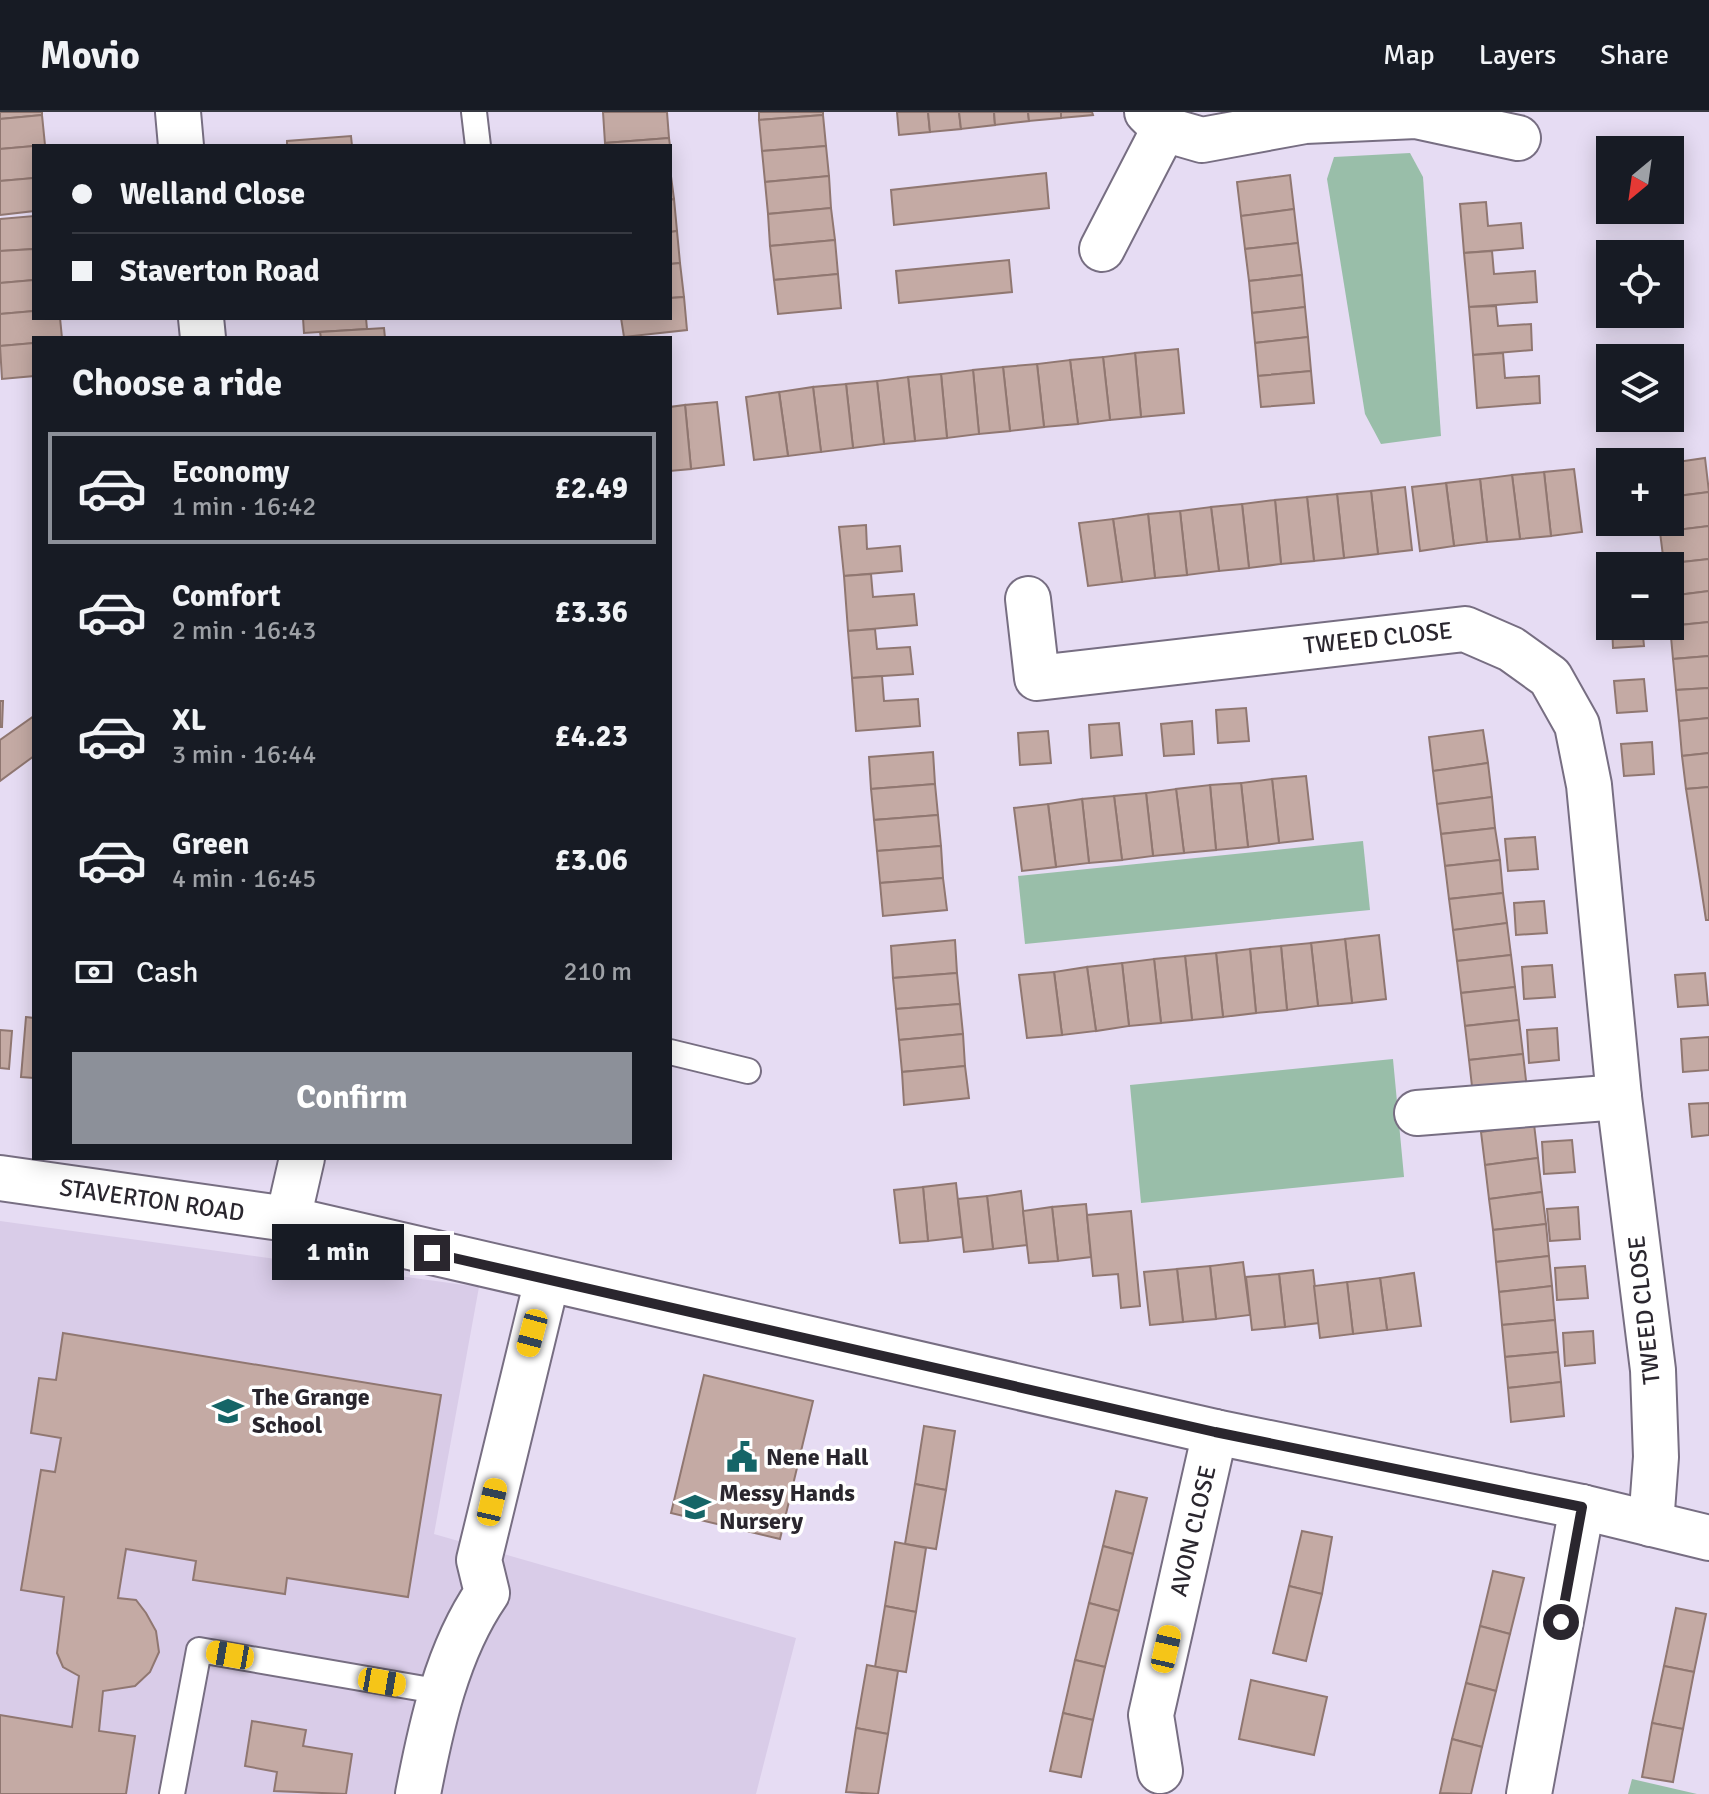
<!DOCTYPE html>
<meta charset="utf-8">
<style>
body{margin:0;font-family:Signika,sans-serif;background:#242831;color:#f1f3f6;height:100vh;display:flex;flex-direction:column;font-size:30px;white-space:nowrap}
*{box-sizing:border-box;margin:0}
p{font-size:26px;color:#9ea1a6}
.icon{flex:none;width:44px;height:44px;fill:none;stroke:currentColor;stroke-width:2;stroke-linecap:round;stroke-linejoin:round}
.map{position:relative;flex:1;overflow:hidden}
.sheet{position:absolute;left:32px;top:224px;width:640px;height:824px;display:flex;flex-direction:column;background:#171b24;border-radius:0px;box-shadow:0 4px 20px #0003}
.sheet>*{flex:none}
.top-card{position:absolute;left:32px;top:32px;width:640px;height:176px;border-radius:0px;box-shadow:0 4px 20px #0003;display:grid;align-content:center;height:176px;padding:0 40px;background:#171b24}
.needle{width:52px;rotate:209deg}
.fabs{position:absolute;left:1596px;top:24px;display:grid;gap:16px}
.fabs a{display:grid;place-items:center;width:88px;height:88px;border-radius:0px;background:#171b24;box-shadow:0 4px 20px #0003;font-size:40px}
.end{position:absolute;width:36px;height:36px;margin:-18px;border:10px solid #2a262e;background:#fff;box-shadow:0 0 0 4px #fff}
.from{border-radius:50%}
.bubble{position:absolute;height:56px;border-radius:0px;background:#171b24;box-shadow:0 4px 20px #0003;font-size:26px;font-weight:700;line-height:56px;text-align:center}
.car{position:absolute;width:24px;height:48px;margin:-24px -12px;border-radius:10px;box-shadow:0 0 6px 2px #0007;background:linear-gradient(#f5c518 24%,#345 0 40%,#f5c518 0 76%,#345 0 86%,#f5c518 0)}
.top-card b{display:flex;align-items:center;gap:28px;height:76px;font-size:30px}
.top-card b+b{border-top:2px solid #363941}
.top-card i{width:20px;height:20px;background:#f1f3f6}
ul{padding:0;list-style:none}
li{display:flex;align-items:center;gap:24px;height:112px;margin:0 16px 12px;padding:0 24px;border:4px solid transparent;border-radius:0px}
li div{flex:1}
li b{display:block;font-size:30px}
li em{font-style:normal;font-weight:700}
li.on{border-color:#8c9099}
li>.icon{width:72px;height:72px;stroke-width:1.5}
h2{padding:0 40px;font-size:36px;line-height:96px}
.pay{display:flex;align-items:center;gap:20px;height:88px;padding:0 40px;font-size:30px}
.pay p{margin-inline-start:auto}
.button{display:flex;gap:16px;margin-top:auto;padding:16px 40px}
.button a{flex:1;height:92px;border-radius:0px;background:#8c9099;color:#fff;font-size:32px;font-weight:700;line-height:92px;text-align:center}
header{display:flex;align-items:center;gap:48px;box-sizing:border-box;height:112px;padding:0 40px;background:#171b24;border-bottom:2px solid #363941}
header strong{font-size:38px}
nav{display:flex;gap:44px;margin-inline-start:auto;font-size:28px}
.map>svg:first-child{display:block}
</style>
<header>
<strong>Movio</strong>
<nav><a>Map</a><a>Layers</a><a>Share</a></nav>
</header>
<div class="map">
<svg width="1709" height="1682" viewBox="0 0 1709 1682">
<rect width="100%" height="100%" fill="#e6dcf3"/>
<path fill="#d9cce8" d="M0 1109 479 1175 434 1422 796 1526 756 1682H0Z"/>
<g fill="#99bea9">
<path d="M1410 41 1423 65 1441 324 1381 332 1365 302 1327 67 1334 45Z"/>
<path d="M1363 729 1370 798 1025 832 1018 764Z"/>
<path d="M1393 947 1404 1065 1141 1091 1130 973Z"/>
<path d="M1632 1667 1697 1682H1628Z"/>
</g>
<g fill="#c4aaa4" stroke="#907771" stroke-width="2">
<path d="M0 0H42V3L0 7Z"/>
<path d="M603 0H667L669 26 605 31Z"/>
<path d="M759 0H823V3L759 8Z"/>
<path d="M897 0H928L930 20 899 23Z"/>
<path d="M928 0H959L961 17 930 20Z"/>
<path d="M959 0H994L995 13 961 17Z"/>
<path d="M994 0H1028L1029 9 995 13Z"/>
<path d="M1028 0H1061V6L1029 9Z"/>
<path d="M1061 0H1092L1093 3 1061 6Z"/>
<path d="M42 3 45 33 0 37V7Z"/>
<path d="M823 3 826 34 762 39 759 8Z"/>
<path d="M351 24 352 34H287V29Z"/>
<path d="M669 26 670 34H605V31Z"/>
<path d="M34 34V66L0 69V37Z"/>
<path d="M826 34 829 64 765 70 762 39Z"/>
<path d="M670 57 674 87 670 88Z"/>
<path d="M1046 61 1049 96 894 113 891 78Z"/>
<path d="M1290 63 1294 97 1241 104 1237 70Z"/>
<path d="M829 64 831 96 768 102 765 70Z"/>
<path d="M34 66V99L0 103V69Z"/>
<path d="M674 87 677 119 670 120V88Z"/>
<path d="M1486 90 1488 114 1521 111 1523 136 1464 141 1460 92Z"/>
<path d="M831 96 835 128 770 134 768 102Z"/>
<path d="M1294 97 1298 131 1245 137 1241 104Z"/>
<path d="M34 104V137L0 139V107Z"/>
<path d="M677 119 680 151 670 152V120Z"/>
<path d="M835 128 838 162 774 168 770 134Z"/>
<path d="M1298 131 1302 163 1249 169 1245 137Z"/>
<path d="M34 137V168L0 171V139Z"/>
<path d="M1492 139 1494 162 1535 159 1537 190 1469 195 1464 141Z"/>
<path d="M1009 148 1012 180 899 191 896 159Z"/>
<path d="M680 151 684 185 670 186V152Z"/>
<path d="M838 162 841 196 778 202 774 168Z"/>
<path d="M1302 163 1305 195 1252 201 1249 169Z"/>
<path d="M34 168V199L0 202V171Z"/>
<path d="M684 185 687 218 624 225 621 206H670V186Z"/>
<path d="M1496 194 1498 214 1531 212 1532 238 1473 243 1469 195Z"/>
<path d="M1305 195 1308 225 1255 231 1252 201Z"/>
<path d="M34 199V206H60L62 226H34V231L0 234V202Z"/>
<path d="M303 206H366L367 217 304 221Z"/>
<path d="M384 216 385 226H321L320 220Z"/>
<path d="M1308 225 1311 259 1258 264 1255 231Z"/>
<path d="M34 231V264L2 267 0 234Z"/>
<path d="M1178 237 1184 301 1141 305 1135 241Z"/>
<path d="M1135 241 1141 305 1110 308 1103 245Z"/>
<path d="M1503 241 1505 266 1539 264 1540 291 1477 296 1473 243Z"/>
<path d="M1103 245 1110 308 1078 312 1070 248Z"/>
<path d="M1070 248 1078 312 1044 315 1037 252Z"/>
<path d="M1037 252 1044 315 1010 319 1003 255Z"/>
<path d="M1003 255 1010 319 979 322 973 258Z"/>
<path d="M973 258 979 322 947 326 941 262Z"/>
<path d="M1311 259 1314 291 1261 295 1258 264Z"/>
<path d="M941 262 947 326 915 329 908 265Z"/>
<path d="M908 265 915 329 884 332 877 269Z"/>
<path d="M877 269 884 332 853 336 846 272Z"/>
<path d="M846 272 853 336 821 340 813 275Z"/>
<path d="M813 275 821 340 788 344 779 280Z"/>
<path d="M779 280 788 344 754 348 746 285Z"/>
<path d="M717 290 724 353 691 357 685 293Z"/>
<path d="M685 293 691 357 670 359V295Z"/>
<path d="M1705 346 1709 380 1670 385V351Z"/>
<path d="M1574 357 1582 420 1551 424 1544 360Z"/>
<path d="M1544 360 1551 424 1520 427 1512 363Z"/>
<path d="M1512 363 1520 427 1487 430 1480 367Z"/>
<path d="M1480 367 1487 430 1454 434 1446 371Z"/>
<path d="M1446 371 1454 434 1420 439 1412 375Z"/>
<path d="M1405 375 1412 438 1378 442 1371 379Z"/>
<path d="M1371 379 1378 442 1344 446 1337 382Z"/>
<path d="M1709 380V414L1660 420 1659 410H1670V385Z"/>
<path d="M1337 382 1344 446 1314 449 1307 385Z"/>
<path d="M1307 385 1314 449 1281 452 1275 388Z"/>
<path d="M1275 388 1281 452 1249 456 1242 392Z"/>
<path d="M1242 392 1249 456 1219 459 1211 395Z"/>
<path d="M1211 395 1219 459 1187 463 1180 399Z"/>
<path d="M1180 399 1187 463 1155 466 1148 402Z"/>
<path d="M1148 402 1155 466 1122 470 1113 407Z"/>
<path d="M1113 407 1122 470 1088 474 1079 411Z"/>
<path d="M866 413 867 437 900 434 902 459 844 464 839 415Z"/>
<path d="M1709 414V447L1664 452 1660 420Z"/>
<path d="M1709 447V479L1670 484V454L1664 452Z"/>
<path d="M871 462 873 485 914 482 917 513 848 519 844 464Z"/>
<path d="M1709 479V510L1670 514V484Z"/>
<path d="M1709 510V544L1673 547 1670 514Z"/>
<path d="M1612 514H1642L1644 534 1613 536Z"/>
<path d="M875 517 877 537 910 535 913 562 852 566 848 519Z"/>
<path d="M1709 544V576L1676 578 1673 547Z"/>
<path d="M882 564 884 589 918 587 920 614 856 619 852 566Z"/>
<path d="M1644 567 1647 599 1617 601 1614 569Z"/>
<path d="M1709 576V606L1679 609 1676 578Z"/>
<path d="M0 589H3L2 615H0Z"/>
<path d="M1246 596 1249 629 1218 631 1216 598Z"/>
<path d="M34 604V644L0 669V628Z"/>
<path d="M1709 606V641L1682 644 1679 609Z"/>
<path d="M1192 609 1194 642 1164 644 1161 612Z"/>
<path d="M1119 611 1122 643 1091 646 1089 613Z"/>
<path d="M1483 618 1488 651 1433 659 1429 625Z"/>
<path d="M1048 619 1051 651 1020 653 1018 621Z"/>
<path d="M1652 630 1654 662 1624 664 1621 632Z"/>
<path d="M933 640 935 672 871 677 869 645Z"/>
<path d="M1709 641V675L1686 677 1682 644Z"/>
<path d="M1488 651 1492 685 1437 692 1433 659Z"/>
<path d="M1306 664 1313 727 1279 731 1272 667Z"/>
<path d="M1272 667 1279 731 1248 735 1241 671Z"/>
<path d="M1241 671 1248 735 1216 738 1210 673Z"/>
<path d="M935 672 938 703 874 708 871 677Z"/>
<path d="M1210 673 1216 738 1184 741 1176 677Z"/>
<path d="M1709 675V808H1706L1686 677Z"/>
<path d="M1176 677 1184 741 1153 744 1146 681Z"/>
<path d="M1146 681 1153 744 1122 748 1114 684Z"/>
<path d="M1114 684 1122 748 1089 751 1082 687Z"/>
<path d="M1492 685 1495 716 1441 722 1437 692Z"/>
<path d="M1082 687 1089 751 1056 755 1048 692Z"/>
<path d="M1048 692 1056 755 1022 759 1014 696Z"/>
<path d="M938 703 941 734 877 739 874 708Z"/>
<path d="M1495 716 1500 748 1445 754 1441 722Z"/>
<path d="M1535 725 1538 757 1508 759 1505 727Z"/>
<path d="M941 734 943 766 880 771 877 739Z"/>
<path d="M1500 748 1503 781 1449 787 1445 754Z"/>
<path d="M943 766 947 798 883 804 880 771Z"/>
<path d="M1503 781 1507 811 1453 818 1449 787Z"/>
<path d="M1544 789 1547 821 1516 823 1514 791Z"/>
<path d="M1507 811 1511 843 1457 849 1453 818Z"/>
<path d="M1379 823 1386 887 1352 891 1345 827Z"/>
<path d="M1345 827 1352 891 1318 894 1311 831Z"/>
<path d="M955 828 957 861 893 866 891 834Z"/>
<path d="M1311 831 1318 894 1287 898 1281 834Z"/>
<path d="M1281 834 1287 898 1256 901 1250 837Z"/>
<path d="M1250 837 1256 901 1223 905 1216 841Z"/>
<path d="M1216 841 1223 905 1192 908 1185 844Z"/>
<path d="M1511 843 1515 875 1461 881 1457 849Z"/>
<path d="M1185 844 1192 908 1161 911 1154 847Z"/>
<path d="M1154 847 1161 911 1129 914 1122 851Z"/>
<path d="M1122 851 1129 914 1096 919 1087 855Z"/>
<path d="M1552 853 1555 885 1524 887 1522 855Z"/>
<path d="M1087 855 1096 919 1062 923 1054 860Z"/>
<path d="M1054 860 1062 923 1027 926 1019 863Z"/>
<path d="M957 861 960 892 896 897 893 866Z"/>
<path d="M1705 861 1708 893 1678 895 1675 863Z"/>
<path d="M1515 875 1519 908 1465 914 1461 881Z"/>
<path d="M960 892 963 922 899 928 896 897Z"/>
<path d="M26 905 34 906V966L21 965Z"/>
<path d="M1519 908 1523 942 1469 948 1465 914Z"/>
<path d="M1557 916 1559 948 1529 951 1527 918Z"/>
<path d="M0 918 12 919 9 957 0 956Z"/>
<path d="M963 922 965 954 902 960 899 928Z"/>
<path d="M1709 925V958L1683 960 1681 927Z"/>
<path d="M1523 942 1527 977 1473 983 1469 948Z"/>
<path d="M965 954 969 986 904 993 902 960Z"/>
<path d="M1709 991V1023L1692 1025 1689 992Z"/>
<path d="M1534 1012 1538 1046 1485 1053 1481 1020Z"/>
<path d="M1572 1028 1575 1060 1544 1062 1542 1030Z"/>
<path d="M1538 1046 1542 1080 1489 1087 1485 1053Z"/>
<path d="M956 1071 962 1125 928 1129 923 1075Z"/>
<path d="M923 1075 928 1129 900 1131 894 1078Z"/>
<path d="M1021 1079 1027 1133 993 1137 987 1084Z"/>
<path d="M1542 1080 1546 1112 1493 1118 1489 1087Z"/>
<path d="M987 1084 993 1137 964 1140 958 1087Z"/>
<path d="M1086 1092 1091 1145 1058 1149 1052 1095Z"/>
<path d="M1052 1095 1058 1149 1029 1151 1023 1099Z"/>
<path d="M1578 1095 1580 1127 1550 1129 1547 1097Z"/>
<path d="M1131 1099 1140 1194 1121 1196 1118 1162 1093 1164 1087 1103Z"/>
<path d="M1546 1112 1549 1144 1496 1150 1493 1118Z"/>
<path d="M1549 1144 1552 1174 1499 1180 1496 1150Z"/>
<path d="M1243 1150 1250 1203 1216 1207 1210 1154Z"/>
<path d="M1210 1154 1216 1207 1183 1210 1177 1157Z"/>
<path d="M1585 1154 1588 1186 1557 1188 1555 1156Z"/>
<path d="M1177 1157 1183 1210 1150 1213 1144 1160Z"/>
<path d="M1313 1158 1319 1211 1285 1215 1279 1162Z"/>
<path d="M1414 1161 1421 1214 1387 1218 1380 1166Z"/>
<path d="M1279 1162 1285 1215 1252 1218 1246 1165Z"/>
<path d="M1380 1166 1387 1218 1353 1222 1347 1170Z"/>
<path d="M1347 1170 1353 1222 1320 1226 1314 1174Z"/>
<path d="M1552 1174 1555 1208 1502 1213 1499 1180Z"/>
<path d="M1555 1208 1558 1240 1505 1245 1502 1213Z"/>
<path d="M1593 1219 1595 1251 1565 1254 1563 1221Z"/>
<path d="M63 1221 441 1283 408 1485 287 1466 285 1482 193 1468 196 1449 126 1437 118 1486 136 1488 146 1501 156 1519 159 1540 150 1560 135 1574 103 1579 99 1619 135 1624 126 1682H0V1603L72 1615 79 1564 63 1555 57 1541 64 1485 21 1478 41 1358 55 1360 61 1326 31 1321 39 1266 56 1268Z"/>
<path d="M1558 1240 1561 1270 1508 1276 1505 1245Z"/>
<path d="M704 1263 813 1289 780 1427 671 1401Z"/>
<path d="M1561 1270 1564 1304 1511 1310 1508 1276Z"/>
<path d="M924 1314 955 1319 946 1378 915 1372Z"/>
<path d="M915 1372 946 1378 936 1437 905 1432Z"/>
<path d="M1116 1379 1147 1386 1133 1442 1103 1434Z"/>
<path d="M1302 1419 1332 1425 1322 1482 1289 1474Z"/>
<path d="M895 1430 926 1436 916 1500 885 1494Z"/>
<path d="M1103 1434 1133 1442 1119 1499 1089 1491Z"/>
<path d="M1493 1459 1524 1466 1510 1522 1480 1514Z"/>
<path d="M1289 1474 1322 1482 1306 1549 1273 1541Z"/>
<path d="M1089 1491 1119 1499 1105 1555 1075 1548Z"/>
<path d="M885 1494 916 1500 906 1560 875 1555Z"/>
<path d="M1676 1496 1706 1502 1694 1560 1664 1554Z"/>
<path d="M1480 1514 1510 1522 1496 1579 1466 1571Z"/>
<path d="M1075 1548 1105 1555 1093 1608 1063 1601Z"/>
<path d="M867 1553 898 1559 888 1622 856 1616Z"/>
<path d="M1664 1554 1694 1560 1683 1617 1652 1611Z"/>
<path d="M1251 1568 1327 1585 1314 1643 1239 1627Z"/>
<path d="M1466 1571 1496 1579 1482 1635 1452 1627Z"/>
<path d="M1063 1601 1093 1608 1081 1665 1050 1659Z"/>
<path d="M252 1609 306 1618 303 1634 352 1642 346 1682 274 1679 277 1660 245 1654Z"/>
<path d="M1652 1611 1683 1617 1673 1670 1642 1665Z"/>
<path d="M856 1616 888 1622 878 1682 846 1680Z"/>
<path d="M1452 1627 1482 1635 1471 1682 1440 1681Z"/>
</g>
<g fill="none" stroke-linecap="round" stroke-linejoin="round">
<defs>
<g id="lane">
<path d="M474 0 478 34"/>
<path d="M670 940 748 959"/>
<path d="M172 1682 199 1538 442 1580"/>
</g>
<g id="street">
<path d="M178 0 181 34"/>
<path d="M1164 17 1202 28 1305 9 1416 4 1518 26"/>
<path d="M1102 137 1164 17 1147 0"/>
<path d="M201 206 203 226"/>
<path d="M1028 487 1037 566 1465 517 1511 537 1550 565 1577 613 1589 673 1619 985 1653 1258 1656 1345 1651 1412"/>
<path d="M1417 1001 1619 985"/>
<path d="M0 1066 288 1107 1215 1320 1582 1395 1709 1426"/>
<path d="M288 1107 302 1046"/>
<path d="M1160 1659 1151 1603 1215 1320"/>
<path d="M418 1682C431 1614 447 1539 487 1481L479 1448 547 1168"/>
<path d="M1529 1682 1582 1395"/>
</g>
</defs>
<use href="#lane" stroke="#776e82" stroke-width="28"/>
<use href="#street" stroke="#776e82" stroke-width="48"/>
<use href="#lane" stroke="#fff" stroke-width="24"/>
<use href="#street" stroke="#fff" stroke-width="44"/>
</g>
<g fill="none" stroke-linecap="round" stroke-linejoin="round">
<path stroke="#2a262e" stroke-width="10" d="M432 1141 1215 1320 1582 1395 1561 1510"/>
</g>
<defs>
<symbol id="school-bare" viewBox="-9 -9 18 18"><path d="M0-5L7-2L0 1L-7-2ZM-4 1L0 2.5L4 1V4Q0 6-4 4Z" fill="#156567" stroke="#fff" stroke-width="2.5" paint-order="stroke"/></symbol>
<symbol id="civic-bare" viewBox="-9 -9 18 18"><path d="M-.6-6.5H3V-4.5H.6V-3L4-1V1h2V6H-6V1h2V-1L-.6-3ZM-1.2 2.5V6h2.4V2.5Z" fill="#156567" stroke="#fff" stroke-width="2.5" paint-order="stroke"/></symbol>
</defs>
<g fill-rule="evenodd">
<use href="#school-bare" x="206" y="1277" width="44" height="44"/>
<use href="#civic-bare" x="720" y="1323" width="44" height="44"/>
<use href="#school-bare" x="673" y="1373" width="44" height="44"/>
</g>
<g text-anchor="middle" stroke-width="7" stroke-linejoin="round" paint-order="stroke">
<g font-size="24" fill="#2a262e" stroke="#fff">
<text transform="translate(1378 526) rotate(-6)" y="8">TWEED CLOSE</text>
<text transform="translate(152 1088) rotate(8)" y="8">STAVERTON ROAD</text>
<text transform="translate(1644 1198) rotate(-96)" y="8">TWEED CLOSE</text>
<text transform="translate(1193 1419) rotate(-77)" y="8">AVON CLOSE</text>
</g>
<g font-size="24" font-weight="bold" fill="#2a262e" stroke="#fff" text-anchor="start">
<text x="252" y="1293">The Grange<tspan x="252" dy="28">School</tspan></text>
<text x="766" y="1353">Nene Hall</text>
<text x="719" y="1389">Messy Hands<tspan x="719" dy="28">Nursery</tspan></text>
</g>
</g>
</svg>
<div class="fabs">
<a><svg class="needle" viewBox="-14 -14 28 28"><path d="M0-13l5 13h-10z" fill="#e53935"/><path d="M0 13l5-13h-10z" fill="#9ea1a6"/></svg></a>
<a><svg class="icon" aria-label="locate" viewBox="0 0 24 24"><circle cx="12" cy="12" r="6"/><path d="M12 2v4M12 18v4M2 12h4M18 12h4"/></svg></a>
<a><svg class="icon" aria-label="layers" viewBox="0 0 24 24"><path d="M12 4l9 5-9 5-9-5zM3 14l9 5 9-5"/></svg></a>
<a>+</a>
<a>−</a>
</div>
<i class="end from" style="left:1561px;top:1510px"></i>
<i class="end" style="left:432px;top:1141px"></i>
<div class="bubble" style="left:272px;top:1112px;width:132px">1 min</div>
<i class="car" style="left:532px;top:1221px;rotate:195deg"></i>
<i class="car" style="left:492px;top:1390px;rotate:13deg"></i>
<i class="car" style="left:1166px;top:1537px;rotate:13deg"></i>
<i class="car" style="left:230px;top:1543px;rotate:280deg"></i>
<i class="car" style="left:382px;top:1570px;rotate:100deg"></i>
<div class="top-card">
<b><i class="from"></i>Welland Close</b>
<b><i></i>Staverton Road</b>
</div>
<section class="sheet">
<h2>Choose a ride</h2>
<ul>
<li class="on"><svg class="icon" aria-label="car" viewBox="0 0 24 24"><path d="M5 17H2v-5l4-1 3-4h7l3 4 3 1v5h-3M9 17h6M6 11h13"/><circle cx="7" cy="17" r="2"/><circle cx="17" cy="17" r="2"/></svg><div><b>Economy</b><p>1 min · 16:42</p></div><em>£2.49</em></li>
<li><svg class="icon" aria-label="car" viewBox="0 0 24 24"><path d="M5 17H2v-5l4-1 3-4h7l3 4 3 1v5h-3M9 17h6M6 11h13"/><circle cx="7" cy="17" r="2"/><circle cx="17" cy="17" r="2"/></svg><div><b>Comfort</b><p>2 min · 16:43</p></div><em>£3.36</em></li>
<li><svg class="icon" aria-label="car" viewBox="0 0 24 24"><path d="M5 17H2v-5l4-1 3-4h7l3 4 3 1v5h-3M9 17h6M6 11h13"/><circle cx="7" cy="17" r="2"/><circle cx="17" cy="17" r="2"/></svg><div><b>XL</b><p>3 min · 16:44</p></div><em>£4.23</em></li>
<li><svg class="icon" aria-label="car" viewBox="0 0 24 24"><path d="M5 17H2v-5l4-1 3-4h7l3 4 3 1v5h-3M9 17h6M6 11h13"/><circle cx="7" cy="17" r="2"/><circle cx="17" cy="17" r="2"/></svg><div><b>Green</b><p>4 min · 16:45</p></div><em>£3.06</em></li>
</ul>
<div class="pay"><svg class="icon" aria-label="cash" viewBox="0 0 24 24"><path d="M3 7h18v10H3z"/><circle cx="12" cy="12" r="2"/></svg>Cash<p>210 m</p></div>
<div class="button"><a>Confirm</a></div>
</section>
</div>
